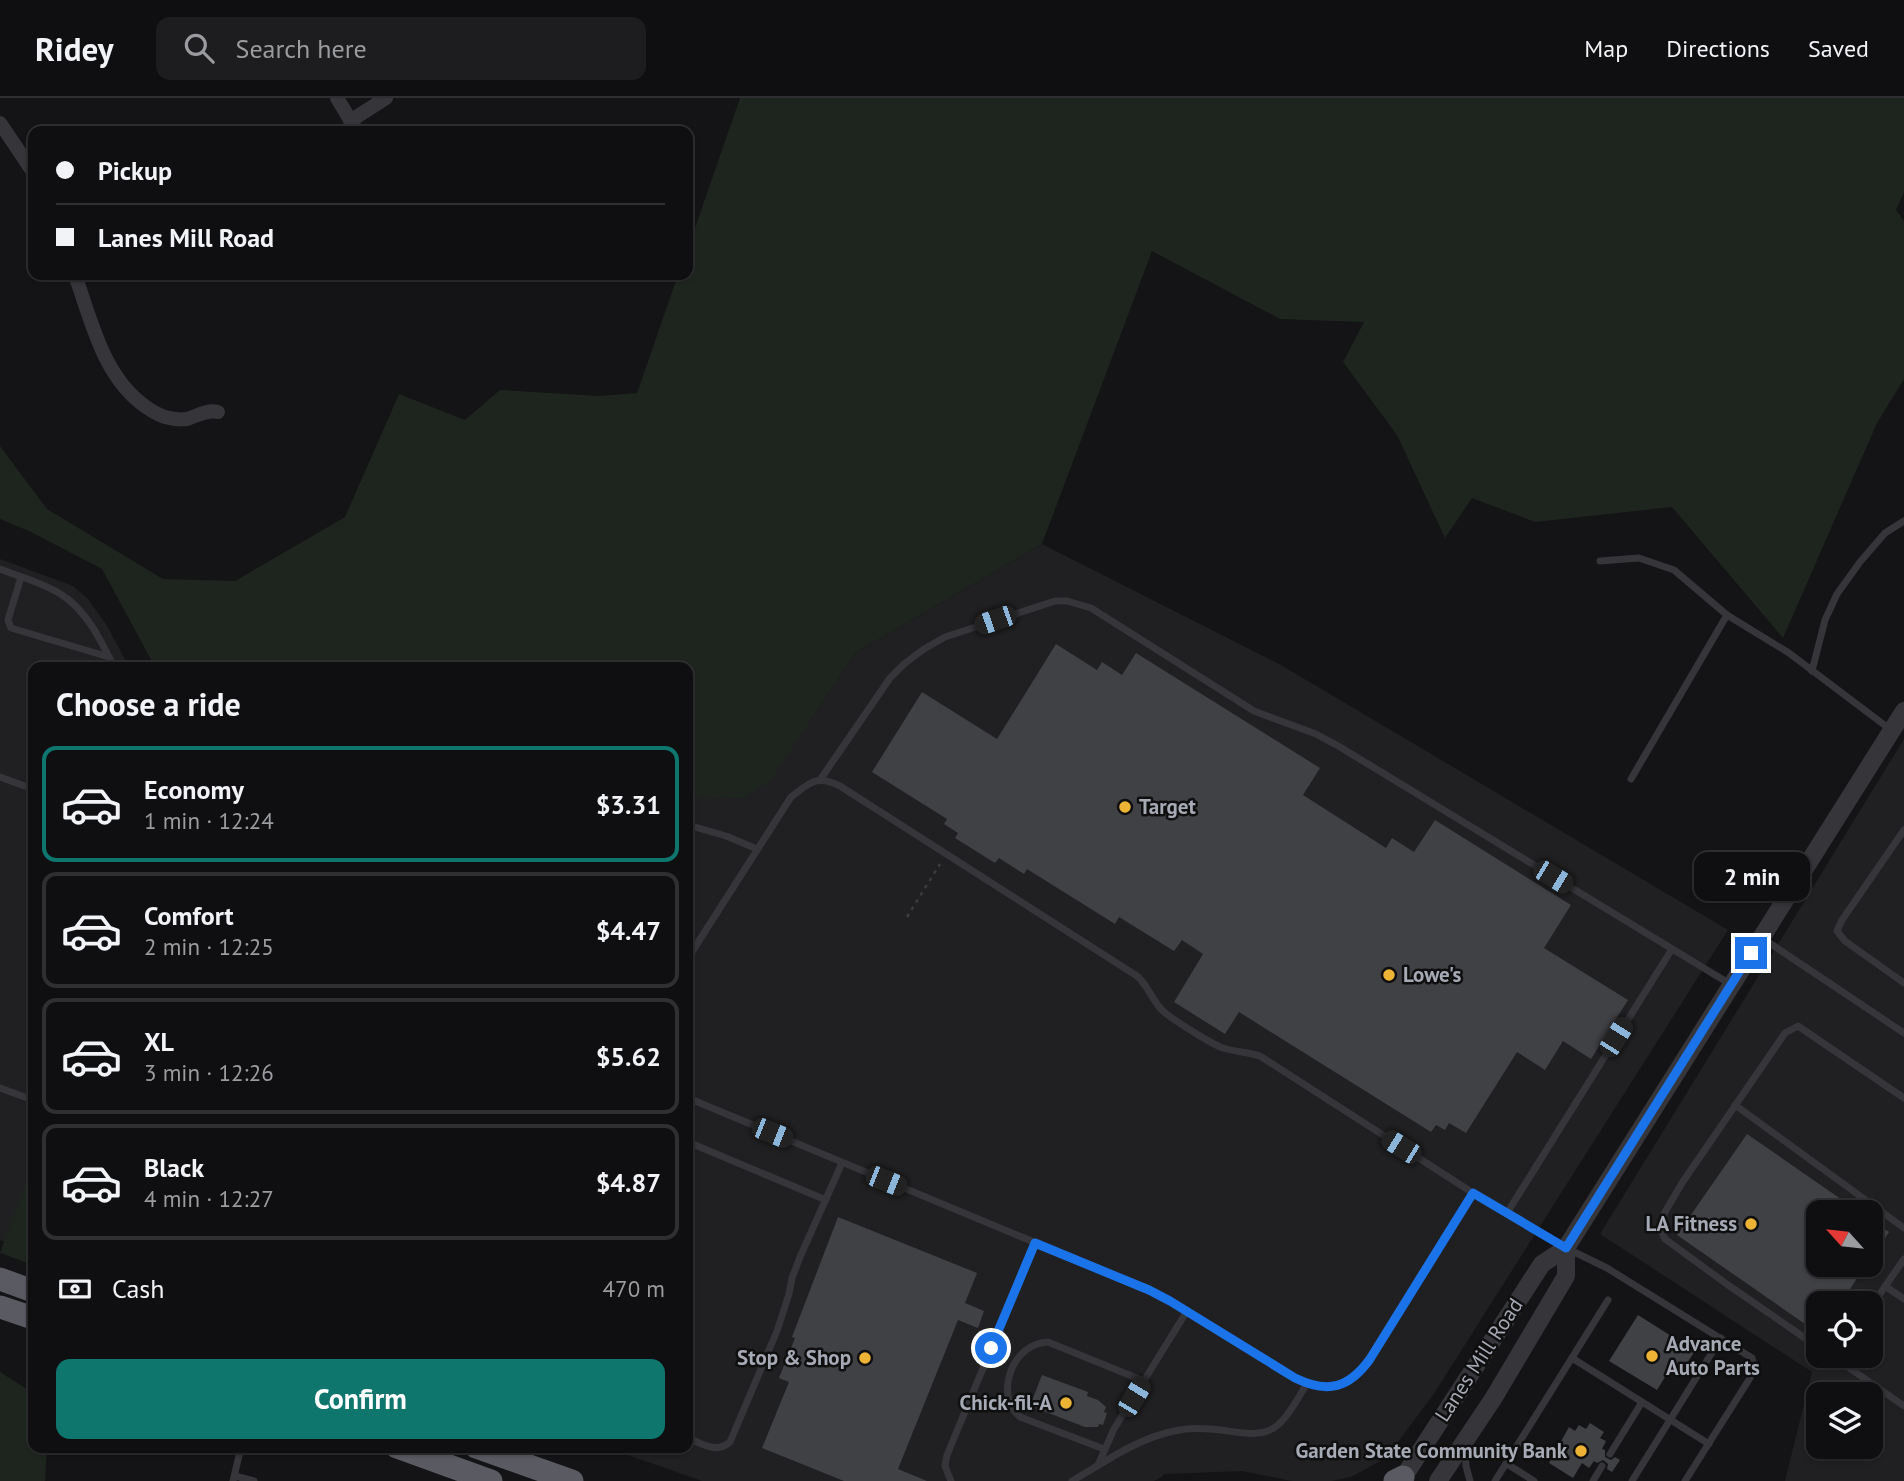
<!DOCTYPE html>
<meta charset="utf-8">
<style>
body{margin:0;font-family:"PT Sans",sans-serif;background:#1d1c1e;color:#f1f3f6;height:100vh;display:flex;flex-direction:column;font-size:26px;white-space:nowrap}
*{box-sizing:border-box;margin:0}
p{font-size:23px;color:#9b9c9f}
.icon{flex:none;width:38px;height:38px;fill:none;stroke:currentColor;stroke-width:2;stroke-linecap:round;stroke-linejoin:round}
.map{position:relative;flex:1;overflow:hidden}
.details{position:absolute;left:28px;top:564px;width:665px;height:791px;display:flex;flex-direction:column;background:#0f0e10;border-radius:14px;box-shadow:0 2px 5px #0004,0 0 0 2px #2f2e30}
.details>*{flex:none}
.top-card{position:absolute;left:28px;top:28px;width:665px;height:154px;border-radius:14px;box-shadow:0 2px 5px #0004,0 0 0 2px #2f2e30;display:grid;align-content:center;height:154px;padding:0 28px;background:#0f0e10}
.needle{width:46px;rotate:297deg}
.fabs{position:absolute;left:1806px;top:1102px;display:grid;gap:14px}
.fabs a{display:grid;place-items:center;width:77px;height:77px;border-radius:14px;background:#0f0e10;box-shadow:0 2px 5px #0004,0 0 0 2px #2f2e30;font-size:35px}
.end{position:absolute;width:32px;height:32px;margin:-16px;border:9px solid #1a73e8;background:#fff;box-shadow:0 0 0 4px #fff}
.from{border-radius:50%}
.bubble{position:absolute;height:49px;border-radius:14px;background:#0f0e10;box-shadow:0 2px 5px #0004,0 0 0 2px #2f2e30;font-size:23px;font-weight:600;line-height:49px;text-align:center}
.car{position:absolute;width:21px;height:42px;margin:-21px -10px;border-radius:9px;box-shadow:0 0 5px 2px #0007;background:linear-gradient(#222 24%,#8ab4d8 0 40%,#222 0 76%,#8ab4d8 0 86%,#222 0)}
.top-card b{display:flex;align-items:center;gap:24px;height:66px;font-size:26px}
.top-card b+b{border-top:2px solid #2f2e30}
.top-card i{width:18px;height:18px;background:#f1f3f6}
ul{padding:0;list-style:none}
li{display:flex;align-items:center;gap:21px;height:116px;margin:0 14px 10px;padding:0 14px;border:4px solid #2f2e30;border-radius:14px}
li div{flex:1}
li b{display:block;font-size:26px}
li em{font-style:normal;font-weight:600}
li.on{border-color:#0f766e}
li>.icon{width:63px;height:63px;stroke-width:1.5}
h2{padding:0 28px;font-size:32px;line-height:84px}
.pay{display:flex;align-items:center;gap:18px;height:77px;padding:0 28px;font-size:26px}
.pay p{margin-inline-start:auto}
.primary-button{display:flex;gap:14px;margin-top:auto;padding:14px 28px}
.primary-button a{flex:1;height:80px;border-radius:14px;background:#0f766e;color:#fff;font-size:28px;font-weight:600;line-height:80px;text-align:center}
header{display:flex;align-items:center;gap:42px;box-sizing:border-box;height:98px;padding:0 35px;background:#0f0e10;border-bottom:2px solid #2f2e30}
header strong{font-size:33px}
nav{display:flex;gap:38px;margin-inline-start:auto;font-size:24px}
.search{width:490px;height:63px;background:#1d1c1e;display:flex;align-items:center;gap:18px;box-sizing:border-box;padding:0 24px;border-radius:14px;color:#9b9c9f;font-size:26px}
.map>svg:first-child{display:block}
</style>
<header>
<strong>Ridey</strong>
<div class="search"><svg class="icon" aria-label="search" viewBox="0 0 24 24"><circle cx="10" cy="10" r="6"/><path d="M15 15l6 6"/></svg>Search here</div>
<nav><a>Map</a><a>Directions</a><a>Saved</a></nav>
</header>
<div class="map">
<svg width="1904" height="1383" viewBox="0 0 1904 1383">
<rect width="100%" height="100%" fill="#141315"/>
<g fill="#202022" fill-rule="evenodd">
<path d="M1042 446 1281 567 1728 832 1433 1297 1386 1360 1351 1379 1331 1383H1292L1242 1373 1166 1376 1154 1383H702L605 1349H688V687L770 682 855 555Z"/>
<path d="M0 461 73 488 87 500 106 526 129 569H33V1155L0 1142Z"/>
<path d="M1904 641V1383H1785L1812 1274 1600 1136ZM1818 1115H1871V1167H1818ZM1818 1206H1871V1258H1818ZM1818 1297H1871V1349H1818Z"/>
</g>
<g fill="#1e251f">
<path d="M740 0H1904V94L1896 112 1904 123V281L1877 325 1783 540 1672 409 1535 424 1472 400 1445 440 1397 337 1343 264 1364 224 1280 221 1152 153 1042 446 855 555 771 682 745 700 688 699V569H155L102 471 29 433 0 421V348L47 411 163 481 235 483 345 419 399 296 465 322 500 292 599 298 637 295 678 177H688V150Z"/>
<path d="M33 1064V1167L0 1155Z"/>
<path d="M0 1274 33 1295V1349H47L45 1383H0Z"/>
</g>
<g fill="#404145">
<path d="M1056 546 1097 572 1102 564 1122 577 1136 555 1320 670 1303 697 1386 750 1392 740 1414 754 1435 722 1571 807 1544 850 1628 902 1591 961 1563 943 1545 972 1517 954 1466 1035 1449 1025 1445 1032 1436 1027 1431 1034 1239 914 1225 936 1174 904 1203 856 1182 842 1174 853 1119 819 1115 826 1027 771 1024 776 999 760 995 765 955 740 958 735 944 726 947 721 872 674 922 594 997 641Z"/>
<path d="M1747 1036 1861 1115H1818V1167H1866L1840 1206H1818V1235L1677 1137Z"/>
<path d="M838 1119 977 1175 965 1205 984 1213 978 1230 958 1222 898 1371 927 1383H844L762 1350 789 1284 779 1280 795 1240 792 1239Z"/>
<path d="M1871 1122 1889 1134 1871 1161Z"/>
<path d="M1638 1217 1695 1253 1681 1274 1672 1268 1657 1292 1609 1263Z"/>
<path d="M1042 1277 1088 1294 1087 1298 1098 1302 1106 1309 1104 1314 1107 1315 1103 1327 1099 1326 1098 1329H1085L1030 1308Z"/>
<path d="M1590 1325 1604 1334 1600 1340 1606 1343 1602 1351 1605 1352V1359L1611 1362 1615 1359 1620 1362 1612 1374 1607 1371 1608 1366 1603 1362 1597 1365 1594 1363 1589 1370 1582 1365 1573 1380 1549 1365 1569 1329 1575 1333 1579 1327 1586 1331Z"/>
</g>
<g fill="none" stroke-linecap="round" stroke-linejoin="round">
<path stroke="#3b3c41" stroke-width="2.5" stroke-dasharray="3.5 5" stroke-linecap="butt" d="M907 819 940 766"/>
<g stroke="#35353a" stroke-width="7">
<path d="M1600 463 1639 460 1674 472 1727 517 1789 555 1891 632"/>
<path d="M0 471C20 479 44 485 62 497 87 513 101 543 114 569"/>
<path d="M21 479 8 522 11 530 109 559"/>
<path d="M1812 573 1825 522 1837 496 1860 464 1885 435 1904 423"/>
<path d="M0 679 33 691"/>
<path d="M1631 681 1727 517"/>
<path d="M820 682 890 580 904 566 924 551 945 539 1055 503H1067L1091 510 1254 613 1316 636 1340 649 1730 886"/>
<path d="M688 727 726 738 757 751"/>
<path d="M1904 732 1842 822 1837 833 1845 843 1904 885"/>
<path d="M1762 840 1904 935"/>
<path d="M688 860 791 699C810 685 816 676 840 688L1137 878C1148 887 1152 903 1163 913 1172 921 1211 946 1223 950 1235 954 1248 954 1260 958L1473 1095 1566 1150 1607 1170 1752 1260 1754 1267 1750 1280 1685 1383"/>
<path d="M0 990 33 1002"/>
<path d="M688 1000 1149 1192C1182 1209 1212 1228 1243 1248 1267 1262 1297 1288 1325 1289 1341 1290 1352 1281 1363 1270L1473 1095"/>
<path d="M1735 1007 1904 1130"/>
<path d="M688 1044 826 1102"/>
<path d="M1507 1115 1672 851"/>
<path d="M1885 1188 1904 1201"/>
<path d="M1871 1209 1904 1161"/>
<path d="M1818 1249 1728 1187 1665 1141 1660 1130 1665 1114 1682 1085 1785 935 1798 928 1904 1000"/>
<path d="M1832 1258 1904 1308"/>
<path d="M1572 1260 1709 1346"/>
<path d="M688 1340C703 1346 716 1356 730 1344L777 1233 789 1196 792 1180 800 1159 842 1065"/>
<path d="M1465 1349 1466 1368 1470 1383"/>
<path d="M1104 1351 1020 1319C993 1296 1013 1245 1048 1244L1144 1283"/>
<path d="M1610 1356 1642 1304"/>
<path d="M1507 1366 1534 1383"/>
<path d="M1098 1367 1114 1331 1187 1213"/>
<path d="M235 1378 254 1383"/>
<path d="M233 1383 241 1349"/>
<path d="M951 1383 945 1368 947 1357 1035 1145"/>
<path d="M1072 1383C1105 1364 1136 1341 1174 1333 1186 1330 1199 1330 1211 1331 1233 1332 1261 1343 1279 1326 1291 1315 1298 1299 1307 1286"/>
<path d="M1495 1383 1608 1202"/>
<path d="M1593 1383 1602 1368"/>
<path d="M1632 1383 1721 1240"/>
</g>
<g stroke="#35353a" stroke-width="14">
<path d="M337 0 357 33"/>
<path d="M350 23 386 0"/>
<path d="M0 25 33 74"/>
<path d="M75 177C92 224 103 279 146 309 152 313 158 317 165 319 172 321 180 322 187 321 197 318 207 311 218 314"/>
</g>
<g stroke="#35353a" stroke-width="18">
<path d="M1401 1383 1542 1166 1566 1150 1904 613"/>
<path d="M1438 1383 1493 1301 1566 1178V1150"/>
</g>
<g stroke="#595a62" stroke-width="23">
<path d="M0 1181 33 1193"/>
<path d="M0 1209 33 1220"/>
<path d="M397 1349 491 1383"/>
<path d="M476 1349 572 1383"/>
<path d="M1395 1383 1403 1379"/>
</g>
</g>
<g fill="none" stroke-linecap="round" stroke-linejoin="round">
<path stroke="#1a73e8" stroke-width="9" d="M991 1250 1035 1145 1149 1192 1170 1203 1295 1280C1328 1296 1349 1290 1370 1261L1473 1095 1566 1150 1751 855"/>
</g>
<g fill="#ecb334" stroke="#0f0f10" stroke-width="2.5">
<circle cx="1125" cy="709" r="7"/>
<circle cx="1389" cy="877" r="7"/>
<circle cx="1751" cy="1126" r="7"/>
<circle cx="1652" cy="1258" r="7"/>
<circle cx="865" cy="1260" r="7"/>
<circle cx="1066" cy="1305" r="7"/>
<circle cx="1581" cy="1353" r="7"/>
</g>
<g text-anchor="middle" stroke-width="5" stroke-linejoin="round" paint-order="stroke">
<g font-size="21" font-weight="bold" fill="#a6aab5" stroke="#0f0f10" text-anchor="end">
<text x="1139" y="716" text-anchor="start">Target</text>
<text x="1403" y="884" text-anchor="start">Lowe's</text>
<text x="1737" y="1133">LA Fitness</text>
<text x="1666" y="1253" text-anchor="start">Advance<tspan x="1666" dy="24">Auto Parts</tspan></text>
<text x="851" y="1267">Stop &amp; Shop</text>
<text x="1052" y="1312">Chick-fil-A</text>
<text x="1567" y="1360">Garden State Community Bank</text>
</g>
<g font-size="21" fill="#a6aab5" stroke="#0f0f10">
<text transform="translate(1479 1262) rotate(-57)" y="7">Lanes Mill Road</text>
</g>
</g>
</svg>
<div class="fabs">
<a><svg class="needle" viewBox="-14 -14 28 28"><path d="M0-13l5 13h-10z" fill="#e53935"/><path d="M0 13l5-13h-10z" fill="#9b9c9f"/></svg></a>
<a><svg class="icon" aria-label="locate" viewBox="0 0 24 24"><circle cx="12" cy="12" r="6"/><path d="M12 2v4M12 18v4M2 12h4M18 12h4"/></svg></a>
<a><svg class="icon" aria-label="layers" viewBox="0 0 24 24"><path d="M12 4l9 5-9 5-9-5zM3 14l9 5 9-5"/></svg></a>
</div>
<i class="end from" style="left:991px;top:1250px"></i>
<i class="end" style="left:1751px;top:855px"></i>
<div class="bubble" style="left:1694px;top:754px;width:116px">2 min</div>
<i class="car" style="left:995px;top:522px;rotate:251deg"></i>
<i class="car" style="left:1553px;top:779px;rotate:121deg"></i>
<i class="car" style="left:1616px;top:939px;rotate:32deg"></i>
<i class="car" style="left:772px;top:1035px;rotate:112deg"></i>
<i class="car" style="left:1401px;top:1049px;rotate:302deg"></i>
<i class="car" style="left:886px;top:1083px;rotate:112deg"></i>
<i class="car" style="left:1134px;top:1299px;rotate:31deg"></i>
<div class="top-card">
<b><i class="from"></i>Pickup</b>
<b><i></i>Lanes Mill Road</b>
</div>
<section class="details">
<h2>Choose a ride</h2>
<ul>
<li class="on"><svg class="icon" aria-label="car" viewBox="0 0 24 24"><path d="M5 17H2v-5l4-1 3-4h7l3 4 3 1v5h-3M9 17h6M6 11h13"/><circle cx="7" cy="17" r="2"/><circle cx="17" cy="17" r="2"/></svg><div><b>Economy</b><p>1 min · 12:24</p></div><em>$3.31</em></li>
<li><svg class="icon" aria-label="car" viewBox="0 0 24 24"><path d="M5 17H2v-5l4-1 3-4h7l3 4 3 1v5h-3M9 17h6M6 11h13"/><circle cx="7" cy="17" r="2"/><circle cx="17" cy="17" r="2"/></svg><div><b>Comfort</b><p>2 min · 12:25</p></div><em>$4.47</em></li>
<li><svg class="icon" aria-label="car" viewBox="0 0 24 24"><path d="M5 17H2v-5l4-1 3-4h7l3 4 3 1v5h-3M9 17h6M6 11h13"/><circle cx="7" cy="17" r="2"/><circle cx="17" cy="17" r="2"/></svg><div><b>XL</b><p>3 min · 12:26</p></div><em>$5.62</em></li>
<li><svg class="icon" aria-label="car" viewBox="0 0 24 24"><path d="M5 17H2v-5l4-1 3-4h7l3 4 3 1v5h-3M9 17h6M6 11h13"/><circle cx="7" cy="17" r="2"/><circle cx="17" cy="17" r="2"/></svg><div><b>Black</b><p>4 min · 12:27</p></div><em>$4.87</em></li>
</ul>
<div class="pay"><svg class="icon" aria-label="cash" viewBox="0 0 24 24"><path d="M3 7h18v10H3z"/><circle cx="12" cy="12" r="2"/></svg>Cash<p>470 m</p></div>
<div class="primary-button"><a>Confirm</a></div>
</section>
</div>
